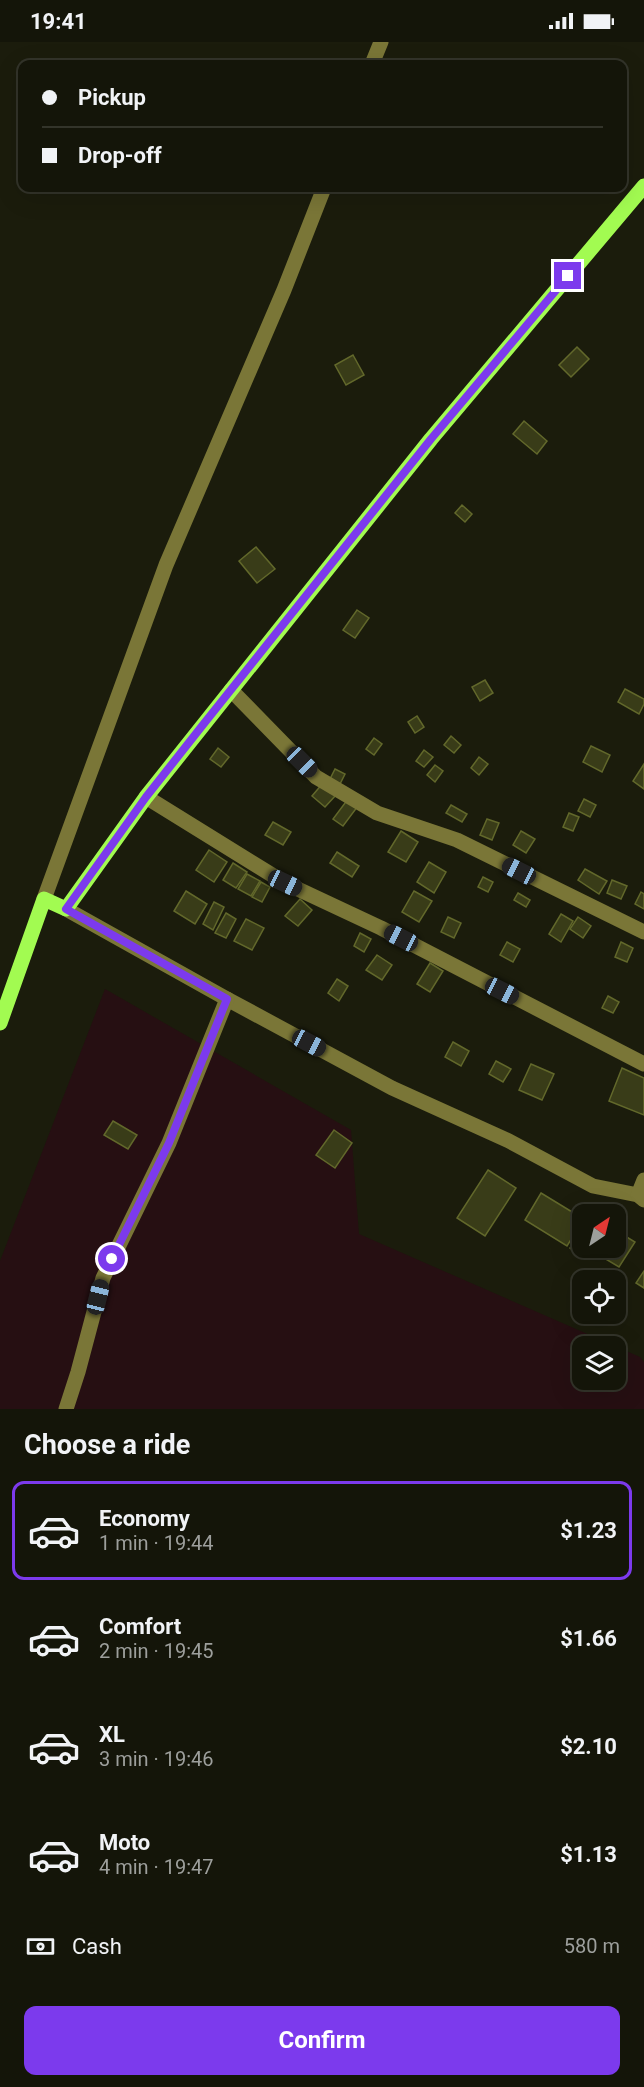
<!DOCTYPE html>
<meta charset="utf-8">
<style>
body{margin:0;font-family:Roboto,sans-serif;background:#1d1e12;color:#f1f3f6;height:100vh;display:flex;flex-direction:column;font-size:22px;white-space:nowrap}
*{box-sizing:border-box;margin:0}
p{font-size:20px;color:#9d9f9c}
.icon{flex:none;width:33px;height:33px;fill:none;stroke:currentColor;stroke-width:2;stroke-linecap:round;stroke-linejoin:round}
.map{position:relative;height:1367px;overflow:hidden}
.panel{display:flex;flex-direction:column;background:#141509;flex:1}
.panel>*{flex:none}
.hud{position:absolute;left:18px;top:18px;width:609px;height:132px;border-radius:12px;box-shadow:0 6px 24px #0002,0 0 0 2px #33342a;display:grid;align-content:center;height:132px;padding:0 24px;background:#141509}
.needle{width:39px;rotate:35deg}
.fabs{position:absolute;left:572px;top:1162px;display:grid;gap:12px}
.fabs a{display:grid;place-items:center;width:54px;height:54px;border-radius:12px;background:#141509;box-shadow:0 6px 24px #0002,0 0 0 2px #33342a;font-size:30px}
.end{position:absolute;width:27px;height:27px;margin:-14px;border:8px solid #7c3aed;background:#fff;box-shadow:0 0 0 3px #fff}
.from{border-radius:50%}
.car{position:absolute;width:18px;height:36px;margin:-18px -9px;border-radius:8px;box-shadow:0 0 4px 2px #0007;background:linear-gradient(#222 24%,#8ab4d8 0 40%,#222 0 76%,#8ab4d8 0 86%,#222 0)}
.hud b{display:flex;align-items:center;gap:21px;height:57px;font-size:22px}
.hud b+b{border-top:2px solid #33342a}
.hud i{width:15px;height:15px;background:#f1f3f6}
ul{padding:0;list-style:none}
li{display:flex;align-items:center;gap:18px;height:99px;margin:0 12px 9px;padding:0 12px;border:3px solid transparent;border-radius:12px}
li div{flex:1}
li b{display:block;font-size:22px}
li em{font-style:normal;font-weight:700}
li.active{border-color:#7c3aed}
li>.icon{width:54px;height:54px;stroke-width:1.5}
h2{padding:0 24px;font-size:27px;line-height:72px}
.pay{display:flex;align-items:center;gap:15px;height:66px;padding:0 24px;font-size:22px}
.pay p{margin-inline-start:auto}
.cta{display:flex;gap:12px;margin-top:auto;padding:12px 24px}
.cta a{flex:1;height:69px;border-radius:12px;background:#7c3aed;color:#fff;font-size:24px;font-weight:700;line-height:69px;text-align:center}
.status{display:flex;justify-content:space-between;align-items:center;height:42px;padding:0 30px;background:#141509;direction:ltr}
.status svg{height:16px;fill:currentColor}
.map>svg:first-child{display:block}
</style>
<div class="status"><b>19:41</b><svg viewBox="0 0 49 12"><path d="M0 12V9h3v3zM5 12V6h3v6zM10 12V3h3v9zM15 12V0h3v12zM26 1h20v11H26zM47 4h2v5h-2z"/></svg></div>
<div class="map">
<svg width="644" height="1367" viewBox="0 0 644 1367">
<rect width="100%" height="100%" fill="#1b1c0c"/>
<path fill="#260f12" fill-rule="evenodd" d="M105 947 351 1088 359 1192 640 1315 644 1320V1367H0V1219ZM582 1305H615V1338H582Z"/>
<g fill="#393c18" stroke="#62682b" stroke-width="1.5">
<path d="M577 305 589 317 571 335 559 323Z"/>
<path d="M353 313 364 333 346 343 335 323Z"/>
<path d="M524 379 547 399 537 412 513 392Z"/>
<path d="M462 463 472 472 465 480 455 471Z"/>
<path d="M256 505 275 527 257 541 239 519Z"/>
<path d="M357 568 369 576 355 596 343 588Z"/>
<path d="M485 638 493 651 480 659 472 645Z"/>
<path d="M625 647 644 657V662L639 672 618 660Z"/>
<path d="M417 674 424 685 415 691 408 680Z"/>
<path d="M451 694 461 703 454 711 444 703Z"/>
<path d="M374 696 382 702 374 713 366 707Z"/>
<path d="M591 704 610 713 602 730 583 720Z"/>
<path d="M218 706 229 715 221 725 210 717Z"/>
<path d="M424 708 433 715 424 725 416 719Z"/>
<path d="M479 715 488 722 479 733 471 726Z"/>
<path d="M644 722V747L633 739Z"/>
<path d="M435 723 443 729 435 740 427 733Z"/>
<path d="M335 727 345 732 340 742 330 737Z"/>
<path d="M323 741 336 753 325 765 312 754Z"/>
<path d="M348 757 358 764 343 784 333 777Z"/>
<path d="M584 757 596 763 590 775 578 769Z"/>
<path d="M451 763 467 772 462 780 446 771Z"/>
<path d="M569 771 579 775 573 789 563 785Z"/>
<path d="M487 777 499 781 492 798 480 793Z"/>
<path d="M273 780 291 790 283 803 265 793Z"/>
<path d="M401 789 418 800 406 820 388 810Z"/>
<path d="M521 789 535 797 526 811 513 803Z"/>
<path d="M209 808 227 820 214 840 196 828Z"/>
<path d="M337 810 359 824 352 835 330 821Z"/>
<path d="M429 820 446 830 434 851 417 840Z"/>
<path d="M233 821 247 830 236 846 223 838Z"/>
<path d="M585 827 607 839 599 852 578 838Z"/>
<path d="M247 832 260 839 251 854 238 847Z"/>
<path d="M483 835 493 840 488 850 478 845Z"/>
<path d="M612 838 627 844 621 857 607 851Z"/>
<path d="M261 840 270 845 262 860 252 855Z"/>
<path d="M186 849 207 862 195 882 174 869Z"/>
<path d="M414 849 432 859 419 880 402 870Z"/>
<path d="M641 850 644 852V867L635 862Z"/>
<path d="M518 851 530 858 526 865 514 858Z"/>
<path d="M300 857 312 868 298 884 285 874Z"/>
<path d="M214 860 224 865 213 888 203 882Z"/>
<path d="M226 871 236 877 226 896 215 891Z"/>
<path d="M561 872 573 879 561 900 549 892Z"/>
<path d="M448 875 461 881 454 896 441 890Z"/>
<path d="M578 875 591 884 583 896 570 887Z"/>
<path d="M246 877 264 886 252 908 234 899Z"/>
<path d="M360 891 371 897 364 910 354 904Z"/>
<path d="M507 900 520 907 513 920 500 913Z"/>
<path d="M621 900 633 906 627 920 615 915Z"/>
<path d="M377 913 392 923 382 938 366 928Z"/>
<path d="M430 921 443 929 430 950 417 942Z"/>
<path d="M337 937 348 944 339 959 328 951Z"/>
<path d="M608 954 619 960 613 971 602 966Z"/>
<path d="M453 1000 469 1009 461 1024 445 1015Z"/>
<path d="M496 1019 511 1027 503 1040 489 1032Z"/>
<path d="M531 1022 554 1032 542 1058 519 1048Z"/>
<path d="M622 1026 644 1036V1073L609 1059Z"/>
<path d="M113 1079 137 1093 128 1107 104 1093Z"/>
<path d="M334 1088 352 1101 335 1126 316 1113Z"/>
<path d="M488 1128 516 1146 485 1194 457 1176Z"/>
<path d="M541 1151 582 1176V1180L567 1204 525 1178Z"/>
<path d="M615 1188 635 1200 619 1225 599 1213 604 1206H615Z"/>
<path d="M582 1189V1206H587L582 1214 570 1206Z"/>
<path d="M644 1229V1246L636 1241Z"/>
</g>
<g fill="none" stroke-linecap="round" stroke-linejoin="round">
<g stroke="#7a7637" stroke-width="15">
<path d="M372 22 381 0"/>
<path d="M231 648 316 735 377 771 457 798 644 890"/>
<path d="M146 755 285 841 381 886 644 1022"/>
<path d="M44 857 166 523 284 248 324 146"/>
<path d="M66 867 227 957 392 1046 509 1099 593 1144 638 1153 644 1158"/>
<path d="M638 1153 644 1138"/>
<path d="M66 1367 78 1330 103 1236 169 1101 227 957"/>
</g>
<path stroke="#a2fb51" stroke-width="15" d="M0 981 44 857 66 867 146 755 431 397 644 144"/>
</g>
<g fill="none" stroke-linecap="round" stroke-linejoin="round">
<path stroke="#7c3aed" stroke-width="8" d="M112 1217 169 1101 227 957 66 867 146 755 202 684 431 397 568 234"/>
</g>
</svg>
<div class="fabs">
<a><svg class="needle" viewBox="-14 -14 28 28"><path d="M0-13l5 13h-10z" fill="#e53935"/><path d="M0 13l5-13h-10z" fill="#9d9f9c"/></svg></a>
<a><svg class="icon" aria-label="locate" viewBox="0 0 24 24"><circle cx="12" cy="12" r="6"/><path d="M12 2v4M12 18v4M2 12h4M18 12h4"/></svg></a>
<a><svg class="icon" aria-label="layers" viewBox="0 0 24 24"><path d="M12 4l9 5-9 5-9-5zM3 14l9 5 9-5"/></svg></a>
</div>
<i class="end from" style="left:112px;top:1217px"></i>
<i class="end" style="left:568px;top:234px"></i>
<i class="car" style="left:302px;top:720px;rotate:135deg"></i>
<i class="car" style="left:519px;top:829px;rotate:297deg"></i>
<i class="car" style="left:285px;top:841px;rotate:115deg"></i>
<i class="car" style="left:401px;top:896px;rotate:297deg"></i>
<i class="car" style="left:502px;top:949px;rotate:117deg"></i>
<i class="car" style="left:309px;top:1001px;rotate:118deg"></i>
<i class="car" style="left:98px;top:1255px;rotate:14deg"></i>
<div class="hud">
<b><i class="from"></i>Pickup</b>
<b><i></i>Drop-off</b>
</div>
</div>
<section class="panel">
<h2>Choose a ride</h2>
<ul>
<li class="active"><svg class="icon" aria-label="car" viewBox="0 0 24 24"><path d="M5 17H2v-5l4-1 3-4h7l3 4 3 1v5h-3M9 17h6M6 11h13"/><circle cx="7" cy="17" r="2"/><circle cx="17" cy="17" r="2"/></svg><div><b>Economy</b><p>1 min · 19:44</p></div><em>$1.23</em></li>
<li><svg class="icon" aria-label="car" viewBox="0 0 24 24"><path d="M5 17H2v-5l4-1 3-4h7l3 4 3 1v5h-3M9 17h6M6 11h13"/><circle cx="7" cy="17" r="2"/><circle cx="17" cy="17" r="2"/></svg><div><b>Comfort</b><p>2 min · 19:45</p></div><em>$1.66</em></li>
<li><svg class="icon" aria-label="car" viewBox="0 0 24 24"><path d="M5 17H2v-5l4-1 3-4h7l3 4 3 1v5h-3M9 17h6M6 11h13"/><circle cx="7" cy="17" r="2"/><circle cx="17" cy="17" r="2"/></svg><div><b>XL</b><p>3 min · 19:46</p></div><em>$2.10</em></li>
<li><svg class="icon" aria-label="car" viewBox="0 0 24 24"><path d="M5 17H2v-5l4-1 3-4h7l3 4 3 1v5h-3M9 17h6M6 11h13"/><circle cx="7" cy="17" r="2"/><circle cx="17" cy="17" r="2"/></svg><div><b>Moto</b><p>4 min · 19:47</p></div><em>$1.13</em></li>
</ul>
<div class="pay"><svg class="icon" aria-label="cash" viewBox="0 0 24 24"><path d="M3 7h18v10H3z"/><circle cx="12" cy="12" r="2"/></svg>Cash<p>580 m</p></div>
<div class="cta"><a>Confirm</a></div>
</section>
